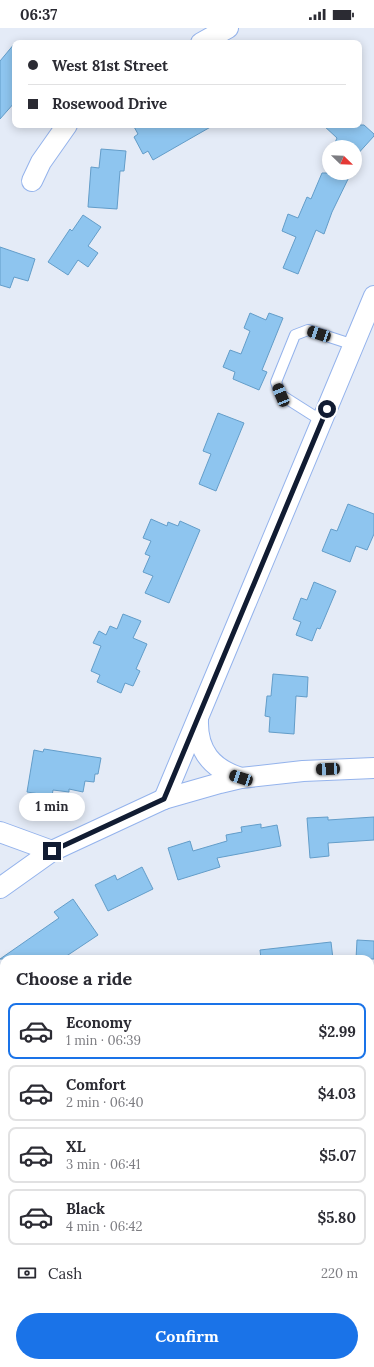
<!DOCTYPE html>
<meta charset="utf-8">
<style>
body{margin:0;font-family:Lora,serif;background:#f7f7f7;color:#2b2b33;height:100vh;display:flex;flex-direction:column;font-size:15px;white-space:nowrap}
*{box-sizing:border-box;margin:0}
p{font-size:13px;color:#7c7c81}
.icon{flex:none;width:22px;height:22px;fill:none;stroke:currentColor;stroke-width:2;stroke-linecap:round;stroke-linejoin:round}
.map{position:relative;flex:1;overflow:hidden}
.panel{position:absolute;left:0px;top:927px;width:374px;height:412px;display:flex;flex-direction:column;background:#fff;border-radius:12px 12px 0 0;box-shadow:0 2px 10px #0003}
.panel>*{flex:none}
.hud{position:absolute;left:12px;top:12px;width:350px;height:88px;border-radius:8px;box-shadow:0 2px 10px #0003;display:grid;align-content:center;height:88px;padding:0 16px;background:#fff}
.needle{width:26px;rotate:113deg}
.tools{position:absolute;left:322px;top:112px;display:grid;gap:8px}
.tools a{display:grid;place-items:center;width:40px;height:40px;border-radius:50%;background:#fff;box-shadow:0 2px 10px #0003;font-size:20px}
.end{position:absolute;width:18px;height:18px;margin:-9px;border:5px solid #111c32;background:#fff;box-shadow:0 0 0 2px #fff}
.from{border-radius:50%}
.bubble{position:absolute;height:28px;border-radius:14px;background:#fff;box-shadow:0 2px 10px #0003;font-size:13px;font-weight:700;line-height:28px;text-align:center}
.car{position:absolute;width:12px;height:24px;margin:-12px -6px;border-radius:5px;box-shadow:0 0 3px 1px #0007;background:linear-gradient(#222 24%,#8ab4d8 0 40%,#222 0 76%,#8ab4d8 0 86%,#222 0)}
.hud b{display:flex;align-items:center;gap:14px;height:38px;font-size:15px}
.hud b+b{border-top:1px solid #e1e1e2}
.hud i{width:10px;height:10px;background:#2b2b33}
ul{padding:0;list-style:none}
li{display:flex;align-items:center;gap:12px;height:56px;margin:0 8px 6px;padding:0 8px;border:2px solid #e1e1e2;border-radius:8px}
li div{flex:1}
li b{display:block;font-size:15px}
li em{font-style:normal;font-weight:700}
li.active{border-color:#1a73e8}
li>.icon{width:36px;height:36px;stroke-width:1.5}
h2{padding:0 16px;font-size:18px;line-height:48px}
.pay{display:flex;align-items:center;gap:10px;height:44px;padding:0 16px;font-size:15px}
.pay p{margin-inline-start:auto}
.button{display:flex;gap:8px;margin-top:auto;padding:8px 16px}
.button a{flex:1;height:46px;border-radius:24px;background:#1a73e8;color:#fff;font-size:16px;font-weight:700;line-height:46px;text-align:center}
.status{display:flex;justify-content:space-between;align-items:center;height:28px;padding:0 20px;background:#fff;direction:ltr}
.status svg{height:11px;fill:currentColor}
.map>svg:first-child{display:block}
</style>
<div class="status"><b>06:37</b><svg viewBox="0 0 49 12"><path d="M0 12V9h3v3zM5 12V6h3v6zM10 12V3h3v9zM15 12V0h3v12zM26 1h20v11H26zM47 4h2v5h-2z"/></svg></div>
<div class="map">
<svg width="374" height="1339" viewBox="0 0 374 1339">
<rect width="100%" height="100%" fill="#e4ebf7"/>
<g fill="#8ec5ef" stroke="#639dc9">
<path d="M15 15V74L0 91V33Z"/>
<path d="M133 97H214L153 132 148 123 143 126 134 109 138 106Z"/>
<path d="M323 97H364L374 106V108L355 129V119H333L337 110Z"/>
<path d="M101 121 126 123 124 143H120L117 181 88 179 91 139 99 140Z"/>
<path d="M322 145H351L332 184 324 206 316 202 298 246 283 240 296 209 282 203 288 186 298 190 307 169 311 171Z"/>
<path d="M83 187 101 199 88 218 98 225 88 239 78 232 68 247 48 234 70 201 72 203Z"/>
<path d="M0 219 35 231 28 253 14 249 10 260 0 257Z"/>
<path d="M250 285 266 292 269 285 283 290 262 342 267 344 259 362 233 351 235 344 223 339 230 322 241 326 250 303 244 300Z"/>
<path d="M218 385 244 395 216 463 199 456 211 426 203 423Z"/>
<path d="M348 476 374 486V506L367 522 356 518 350 534 322 523 331 501 337 503Z"/>
<path d="M151 491 167 498 168 494 178 498 180 493 200 502 169 575 145 565 153 548 143 544 150 528 145 526 151 513 143 510Z"/>
<path d="M314 554 336 563 320 601 317 600 312 613 296 607 301 594 293 591 301 570 307 572Z"/>
<path d="M123 586 141 593 133 610 147 616 136 641 140 643 133 658 125 655 121 665 97 654 100 647 91 643 101 618 93 615 99 603 106 607 110 598 117 601Z"/>
<path d="M273 646 308 649 307 669 296 668 294 706 269 704 270 689 265 688 267 668H271Z"/>
<path d="M44 721 101 730 98 746H95L94 754 85 753 83 764 69 761V764L53 762 52 768 27 764 34 722 43 724Z"/>
<path d="M328 789V792L374 789V812L328 815 329 828 310 830 307 790Z"/>
<path d="M261 796V800L277 797 281 818 217 830 220 839 178 852 168 820 190 813 193 823 227 813 226 807 242 804 241 799Z"/>
<path d="M142 839 153 861 108 883 95 857 115 847 117 852Z"/>
<path d="M73 871 98 907 62 931H0L59 890 54 884Z"/>
<path d="M357 912 374 913V931H356Z"/>
<path d="M331 914 333 931H261L260 922Z"/>
</g>
<g fill="none" stroke-linecap="round" stroke-linejoin="round">
<defs>
<path id="lane" d="M322 393 281 367 276 354 295 307 308 302 354 317"/>
<g id="street">
<path d="M201 15 228 0"/>
<path d="M32 153 41 134 67 97"/>
<path d="M198 692C197 723 212 741 241 750"/>
<path d="M164 771 374 268"/>
<path d="M0 804 52 823"/>
<path d="M0 860 52 823 164 771 220 755 241 750 303 743 374 740"/>
<path d="M370 987H374"/>
<path d="M0 1167 4 1164"/>
<path d="M370 1235H374"/>
<path d="M182 1339 188 1335"/>
</g>
</defs>
<use href="#lane" stroke="#94b3ec" stroke-width="12"/>
<use href="#street" stroke="#94b3ec" stroke-width="22"/>
<use href="#lane" stroke="#fff" stroke-width="10"/>
<use href="#street" stroke="#fff" stroke-width="20"/>
</g>
<g fill="none" stroke-linecap="round" stroke-linejoin="round">
<path stroke="#111c32" stroke-width="5" d="M52 823 164 771 327 381"/>
</g>
</svg>
<div class="tools">
<a><svg class="needle" viewBox="-14 -14 28 28"><path d="M0-13l5 13h-10z" fill="#e53935"/><path d="M0 13l5-13h-10z" fill="#7c7c81"/></svg></a>
</div>
<i class="end from" style="left:327px;top:381px"></i>
<i class="end" style="left:52px;top:823px"></i>
<div class="bubble" style="left:19px;top:765px;width:66px">1 min</div>
<i class="car" style="left:319px;top:306px;rotate:288deg"></i>
<i class="car" style="left:281px;top:367px;rotate:338deg"></i>
<i class="car" style="left:328px;top:741px;rotate:267deg"></i>
<i class="car" style="left:241px;top:750px;rotate:288deg"></i>
<div class="hud">
<b><i class="from"></i>West 81st Street</b>
<b><i></i>Rosewood Drive</b>
</div>
<section class="panel">
<h2>Choose a ride</h2>
<ul>
<li class="active"><svg class="icon" aria-label="car" viewBox="0 0 24 24"><path d="M5 17H2v-5l4-1 3-4h7l3 4 3 1v5h-3M9 17h6M6 11h13"/><circle cx="7" cy="17" r="2"/><circle cx="17" cy="17" r="2"/></svg><div><b>Economy</b><p>1 min · 06:39</p></div><em>$2.99</em></li>
<li><svg class="icon" aria-label="car" viewBox="0 0 24 24"><path d="M5 17H2v-5l4-1 3-4h7l3 4 3 1v5h-3M9 17h6M6 11h13"/><circle cx="7" cy="17" r="2"/><circle cx="17" cy="17" r="2"/></svg><div><b>Comfort</b><p>2 min · 06:40</p></div><em>$4.03</em></li>
<li><svg class="icon" aria-label="car" viewBox="0 0 24 24"><path d="M5 17H2v-5l4-1 3-4h7l3 4 3 1v5h-3M9 17h6M6 11h13"/><circle cx="7" cy="17" r="2"/><circle cx="17" cy="17" r="2"/></svg><div><b>XL</b><p>3 min · 06:41</p></div><em>$5.07</em></li>
<li><svg class="icon" aria-label="car" viewBox="0 0 24 24"><path d="M5 17H2v-5l4-1 3-4h7l3 4 3 1v5h-3M9 17h6M6 11h13"/><circle cx="7" cy="17" r="2"/><circle cx="17" cy="17" r="2"/></svg><div><b>Black</b><p>4 min · 06:42</p></div><em>$5.80</em></li>
</ul>
<div class="pay"><svg class="icon" aria-label="cash" viewBox="0 0 24 24"><path d="M3 7h18v10H3z"/><circle cx="12" cy="12" r="2"/></svg>Cash<p>220 m</p></div>
<div class="button"><a>Confirm</a></div>
</section>
</div>
